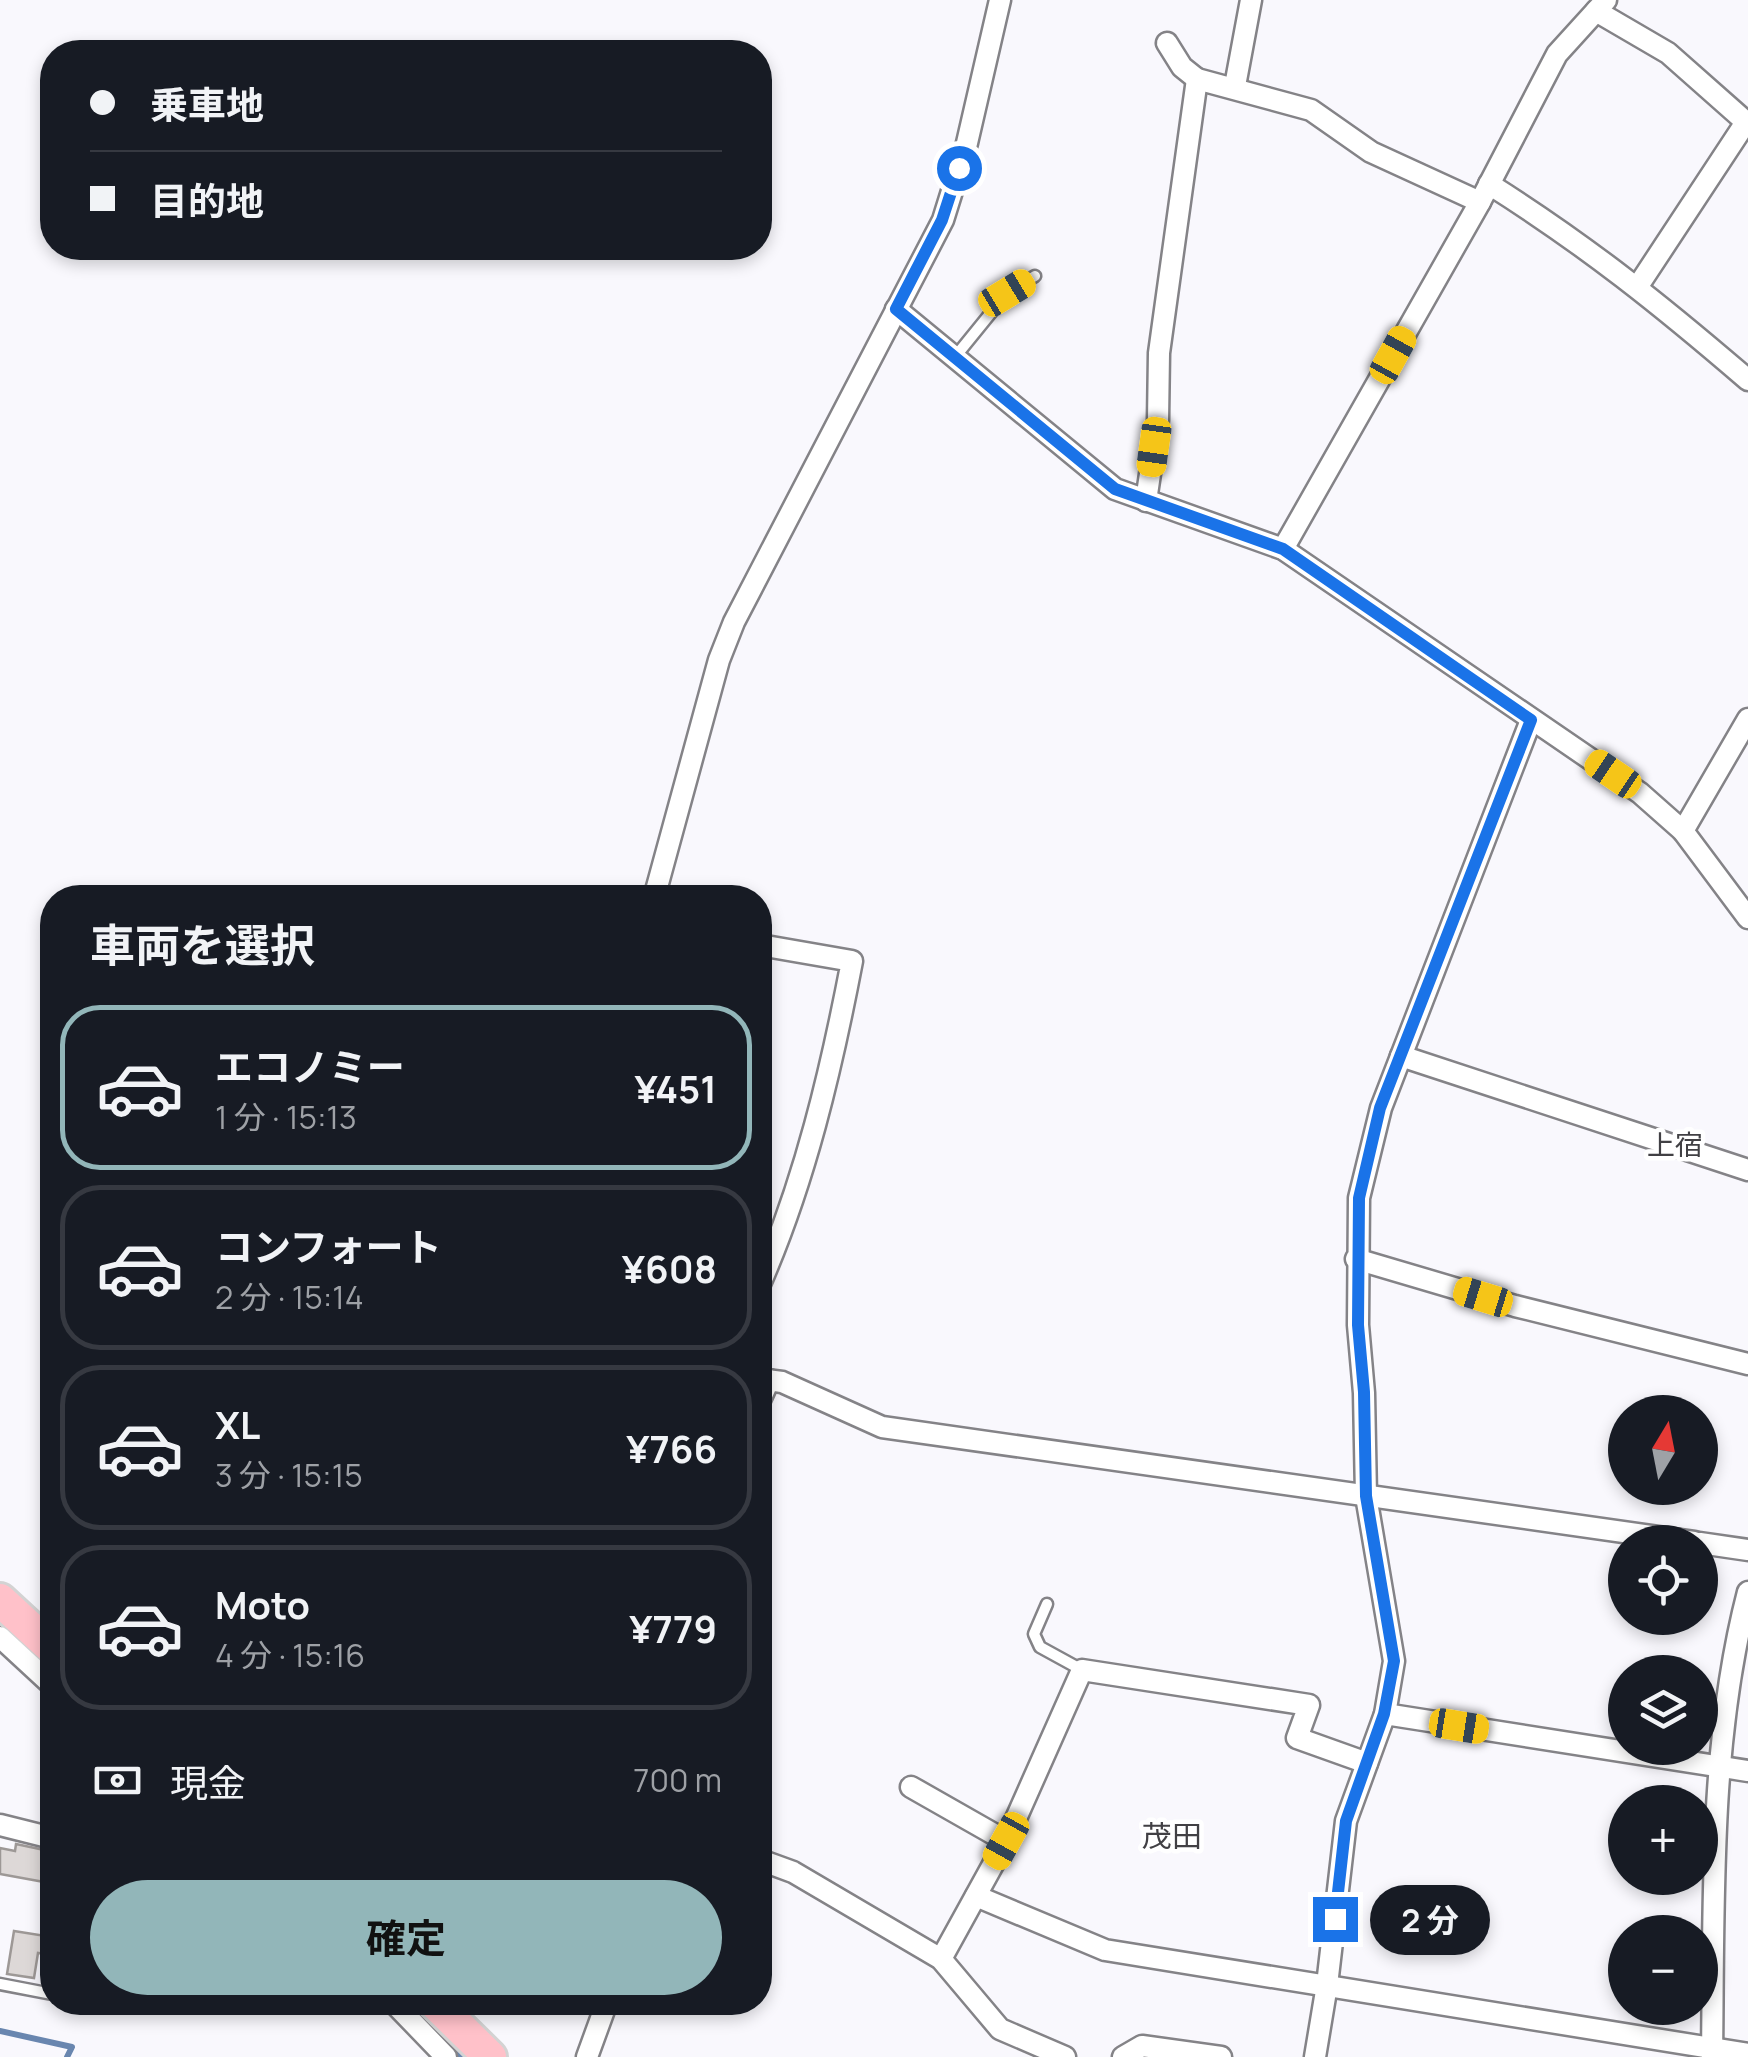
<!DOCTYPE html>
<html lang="ja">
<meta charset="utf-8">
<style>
body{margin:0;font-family:Manrope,"Noto Sans JP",sans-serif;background:#242831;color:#f1f3f6;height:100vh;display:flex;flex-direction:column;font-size:38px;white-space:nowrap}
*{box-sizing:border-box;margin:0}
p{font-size:32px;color:#9ea1a6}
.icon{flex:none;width:55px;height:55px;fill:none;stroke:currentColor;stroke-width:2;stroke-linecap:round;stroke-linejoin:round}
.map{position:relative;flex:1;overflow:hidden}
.details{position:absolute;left:40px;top:885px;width:732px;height:1130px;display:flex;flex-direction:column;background:#171b24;border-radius:40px;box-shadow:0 5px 15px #0003}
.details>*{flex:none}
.guide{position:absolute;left:40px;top:40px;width:732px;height:220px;border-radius:40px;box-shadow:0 5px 15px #0003;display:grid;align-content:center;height:220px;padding:0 50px;background:#171b24}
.needle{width:65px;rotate:10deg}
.buttons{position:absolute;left:1608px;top:1395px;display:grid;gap:20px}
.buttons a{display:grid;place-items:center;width:110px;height:110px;border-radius:50%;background:#171b24;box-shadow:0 5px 15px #0003;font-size:50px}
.end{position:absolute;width:45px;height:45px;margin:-22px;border:12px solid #1a73e8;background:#fff;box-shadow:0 0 0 5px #fff}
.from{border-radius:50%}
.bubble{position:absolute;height:70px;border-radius:35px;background:#171b24;box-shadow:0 5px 15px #0003;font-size:32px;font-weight:700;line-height:70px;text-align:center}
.car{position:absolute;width:30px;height:60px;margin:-30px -15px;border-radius:12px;box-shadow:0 0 8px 2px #0007;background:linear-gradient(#f5c518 24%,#345 0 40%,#f5c518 0 76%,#345 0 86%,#f5c518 0)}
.guide b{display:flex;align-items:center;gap:35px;height:95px;font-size:38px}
.guide b+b{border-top:2px solid #363941}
.guide i{width:25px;height:25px;background:#f1f3f6}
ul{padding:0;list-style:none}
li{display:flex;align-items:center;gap:30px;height:165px;margin:0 20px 15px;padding:0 30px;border:5px solid #363941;border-radius:40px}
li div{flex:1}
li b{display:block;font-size:38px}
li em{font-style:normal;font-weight:700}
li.on{border-color:#92b6b9}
li>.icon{width:90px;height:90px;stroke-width:1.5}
h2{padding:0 50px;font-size:45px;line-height:120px}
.pay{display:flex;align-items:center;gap:25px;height:110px;padding:0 50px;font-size:38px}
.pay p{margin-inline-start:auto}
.button{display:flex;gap:20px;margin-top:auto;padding:20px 50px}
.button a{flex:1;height:115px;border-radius:60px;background:#92b6b9;color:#111;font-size:40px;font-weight:700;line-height:115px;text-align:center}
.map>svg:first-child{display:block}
</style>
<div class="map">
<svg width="1748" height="2057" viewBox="0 0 1748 2057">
<rect width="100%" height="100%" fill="#f9f8fd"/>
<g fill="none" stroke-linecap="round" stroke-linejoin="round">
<g stroke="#6986af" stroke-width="6">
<path d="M0 2031 72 2047 67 2057"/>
<path d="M449 2046 460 2057"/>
</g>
</g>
<g fill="#ddd8d7" stroke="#9d9896" stroke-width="2.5">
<path d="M16 1844 49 1851 44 1882 0 1874V1848L15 1851Z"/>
<path d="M14 1931 52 1937V1955L38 1953 34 1978 7 1974Z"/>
</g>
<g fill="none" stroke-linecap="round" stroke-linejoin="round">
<defs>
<g id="service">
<path d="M955 357 1007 293 1035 276"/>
<path d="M1047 1604 1034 1634 1040 1647 1082 1670"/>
<path d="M0 1984 52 1994"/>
</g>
<g id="minor">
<path d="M1596 11 1668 53 1746 122 1638 286"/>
<path d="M1167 43 1182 67 1197 79"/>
<path d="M1235 86 1251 0"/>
<path d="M1489 184C1586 245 1662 306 1748 380"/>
<path d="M896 309 1115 489 1283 549 1640 793 1683 831 1748 918"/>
<path d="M1146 501 1158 420 1159 353 1197 79 1311 110 1371 152 1480 202"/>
<path d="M1283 549 1480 202 1557 54 1606 0"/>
<path d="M1683 831 1748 719"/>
<path d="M654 898 719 660 734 622 943 220 967 143 1000 0"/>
<path d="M760 945 852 961C831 1071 805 1181 760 1284"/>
<path d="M1401 1056 1748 1170"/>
<path d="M1356 1259 1515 1306 1748 1364"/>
<path d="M760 1379 782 1382 882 1427 1694 1542"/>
<path d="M760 1400 769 1380"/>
<path d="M1700 1543 1748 1550"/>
<path d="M0 1637 52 1685"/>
<path d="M1385 1714 1748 1771"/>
<path d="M911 1787 1006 1841"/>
<path d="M0 1825 52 1838"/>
<path d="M760 1860 793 1872 941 1959 1000 2029 1065 2057"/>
<path d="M976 1896 1105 1950 1748 2054"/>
<path d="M941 1959 1006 1841 1082 1670 1309 1705 1297 1738 1367 1763"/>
<path d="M393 2002 446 2057"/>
<path d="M587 2057 607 2002"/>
<path d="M1123 2057 1142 2046 1221 2057"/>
<path d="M1315 2057 1327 1985 1346 1821 1385 1714 1394 1661 1366 1496 1364 1393 1358 1325 1359 1198 1381 1108 1531 720"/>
<path d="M1712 2057C1714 1903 1709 1742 1748 1592"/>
</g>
<g id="primary">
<path d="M0 1600 52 1648"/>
<path d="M434 2002 490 2057"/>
</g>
</defs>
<use href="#service" stroke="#848387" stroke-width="15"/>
<use href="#minor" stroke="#848387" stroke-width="25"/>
<use href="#primary" stroke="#d3d3d3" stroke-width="38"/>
<use href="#service" stroke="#fff" stroke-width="10"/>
<use href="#minor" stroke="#fff" stroke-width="20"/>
<use href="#primary" stroke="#ffc1c9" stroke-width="32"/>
</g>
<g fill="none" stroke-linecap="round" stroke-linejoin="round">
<path stroke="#1a73e8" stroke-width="12" d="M959 168 942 220 896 309 1115 489 1283 549 1531 720 1380 1108 1359 1198 1358 1325 1364 1392 1366 1496 1394 1661 1384 1714 1346 1821 1335 1919"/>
</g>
<g text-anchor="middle" stroke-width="9" stroke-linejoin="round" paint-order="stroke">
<g font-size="28" fill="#414044" stroke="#fff">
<text x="1675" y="1155">上宿</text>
</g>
<g font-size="30" fill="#414044" stroke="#fff">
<text x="1172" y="1847">茂田</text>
</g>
</g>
</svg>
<div class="buttons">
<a><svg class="needle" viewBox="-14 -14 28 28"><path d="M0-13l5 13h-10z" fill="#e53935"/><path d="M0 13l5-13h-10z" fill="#9ea1a6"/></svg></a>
<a><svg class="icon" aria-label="locate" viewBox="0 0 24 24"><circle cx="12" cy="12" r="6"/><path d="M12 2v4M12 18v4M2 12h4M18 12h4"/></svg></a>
<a><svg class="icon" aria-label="layers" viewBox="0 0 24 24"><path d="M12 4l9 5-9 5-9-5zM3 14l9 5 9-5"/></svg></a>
<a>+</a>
<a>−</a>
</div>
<i class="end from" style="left:959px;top:168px"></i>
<i class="end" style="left:1335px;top:1919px"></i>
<div class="bubble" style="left:1370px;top:1885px;width:120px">2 分</div>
<i class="car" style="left:1007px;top:293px;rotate:59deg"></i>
<i class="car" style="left:1393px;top:355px;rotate:29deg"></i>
<i class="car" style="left:1154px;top:447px;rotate:188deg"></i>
<i class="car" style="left:1613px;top:774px;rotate:304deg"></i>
<i class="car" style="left:1483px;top:1297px;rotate:287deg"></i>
<i class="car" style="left:1459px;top:1726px;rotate:99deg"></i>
<i class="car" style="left:1006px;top:1841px;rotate:209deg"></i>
<div class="guide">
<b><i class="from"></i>乗車地</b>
<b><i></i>目的地</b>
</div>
<section class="details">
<h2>車両を選択</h2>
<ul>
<li class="on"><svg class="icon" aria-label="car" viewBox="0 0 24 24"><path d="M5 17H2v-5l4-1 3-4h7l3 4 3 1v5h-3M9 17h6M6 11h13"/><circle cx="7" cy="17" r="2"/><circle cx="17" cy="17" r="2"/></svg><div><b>エコノミー</b><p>1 分 · 15:13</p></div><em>¥451</em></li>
<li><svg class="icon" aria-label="car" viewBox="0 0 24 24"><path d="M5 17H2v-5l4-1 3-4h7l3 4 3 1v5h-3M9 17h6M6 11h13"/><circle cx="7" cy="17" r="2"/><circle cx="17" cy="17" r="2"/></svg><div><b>コンフォート</b><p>2 分 · 15:14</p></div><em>¥608</em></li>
<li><svg class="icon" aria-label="car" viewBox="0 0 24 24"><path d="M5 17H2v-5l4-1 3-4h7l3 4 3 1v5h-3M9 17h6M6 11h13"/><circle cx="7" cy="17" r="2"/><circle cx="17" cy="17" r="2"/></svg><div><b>XL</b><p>3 分 · 15:15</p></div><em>¥766</em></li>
<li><svg class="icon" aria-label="car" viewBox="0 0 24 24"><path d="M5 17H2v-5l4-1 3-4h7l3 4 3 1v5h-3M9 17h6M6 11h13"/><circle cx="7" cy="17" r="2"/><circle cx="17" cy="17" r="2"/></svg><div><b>Moto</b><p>4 分 · 15:16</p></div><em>¥779</em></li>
</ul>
<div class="pay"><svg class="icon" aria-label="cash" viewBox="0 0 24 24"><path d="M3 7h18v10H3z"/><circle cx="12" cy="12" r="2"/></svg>現金<p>700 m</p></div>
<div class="button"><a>確定</a></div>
</section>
</div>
